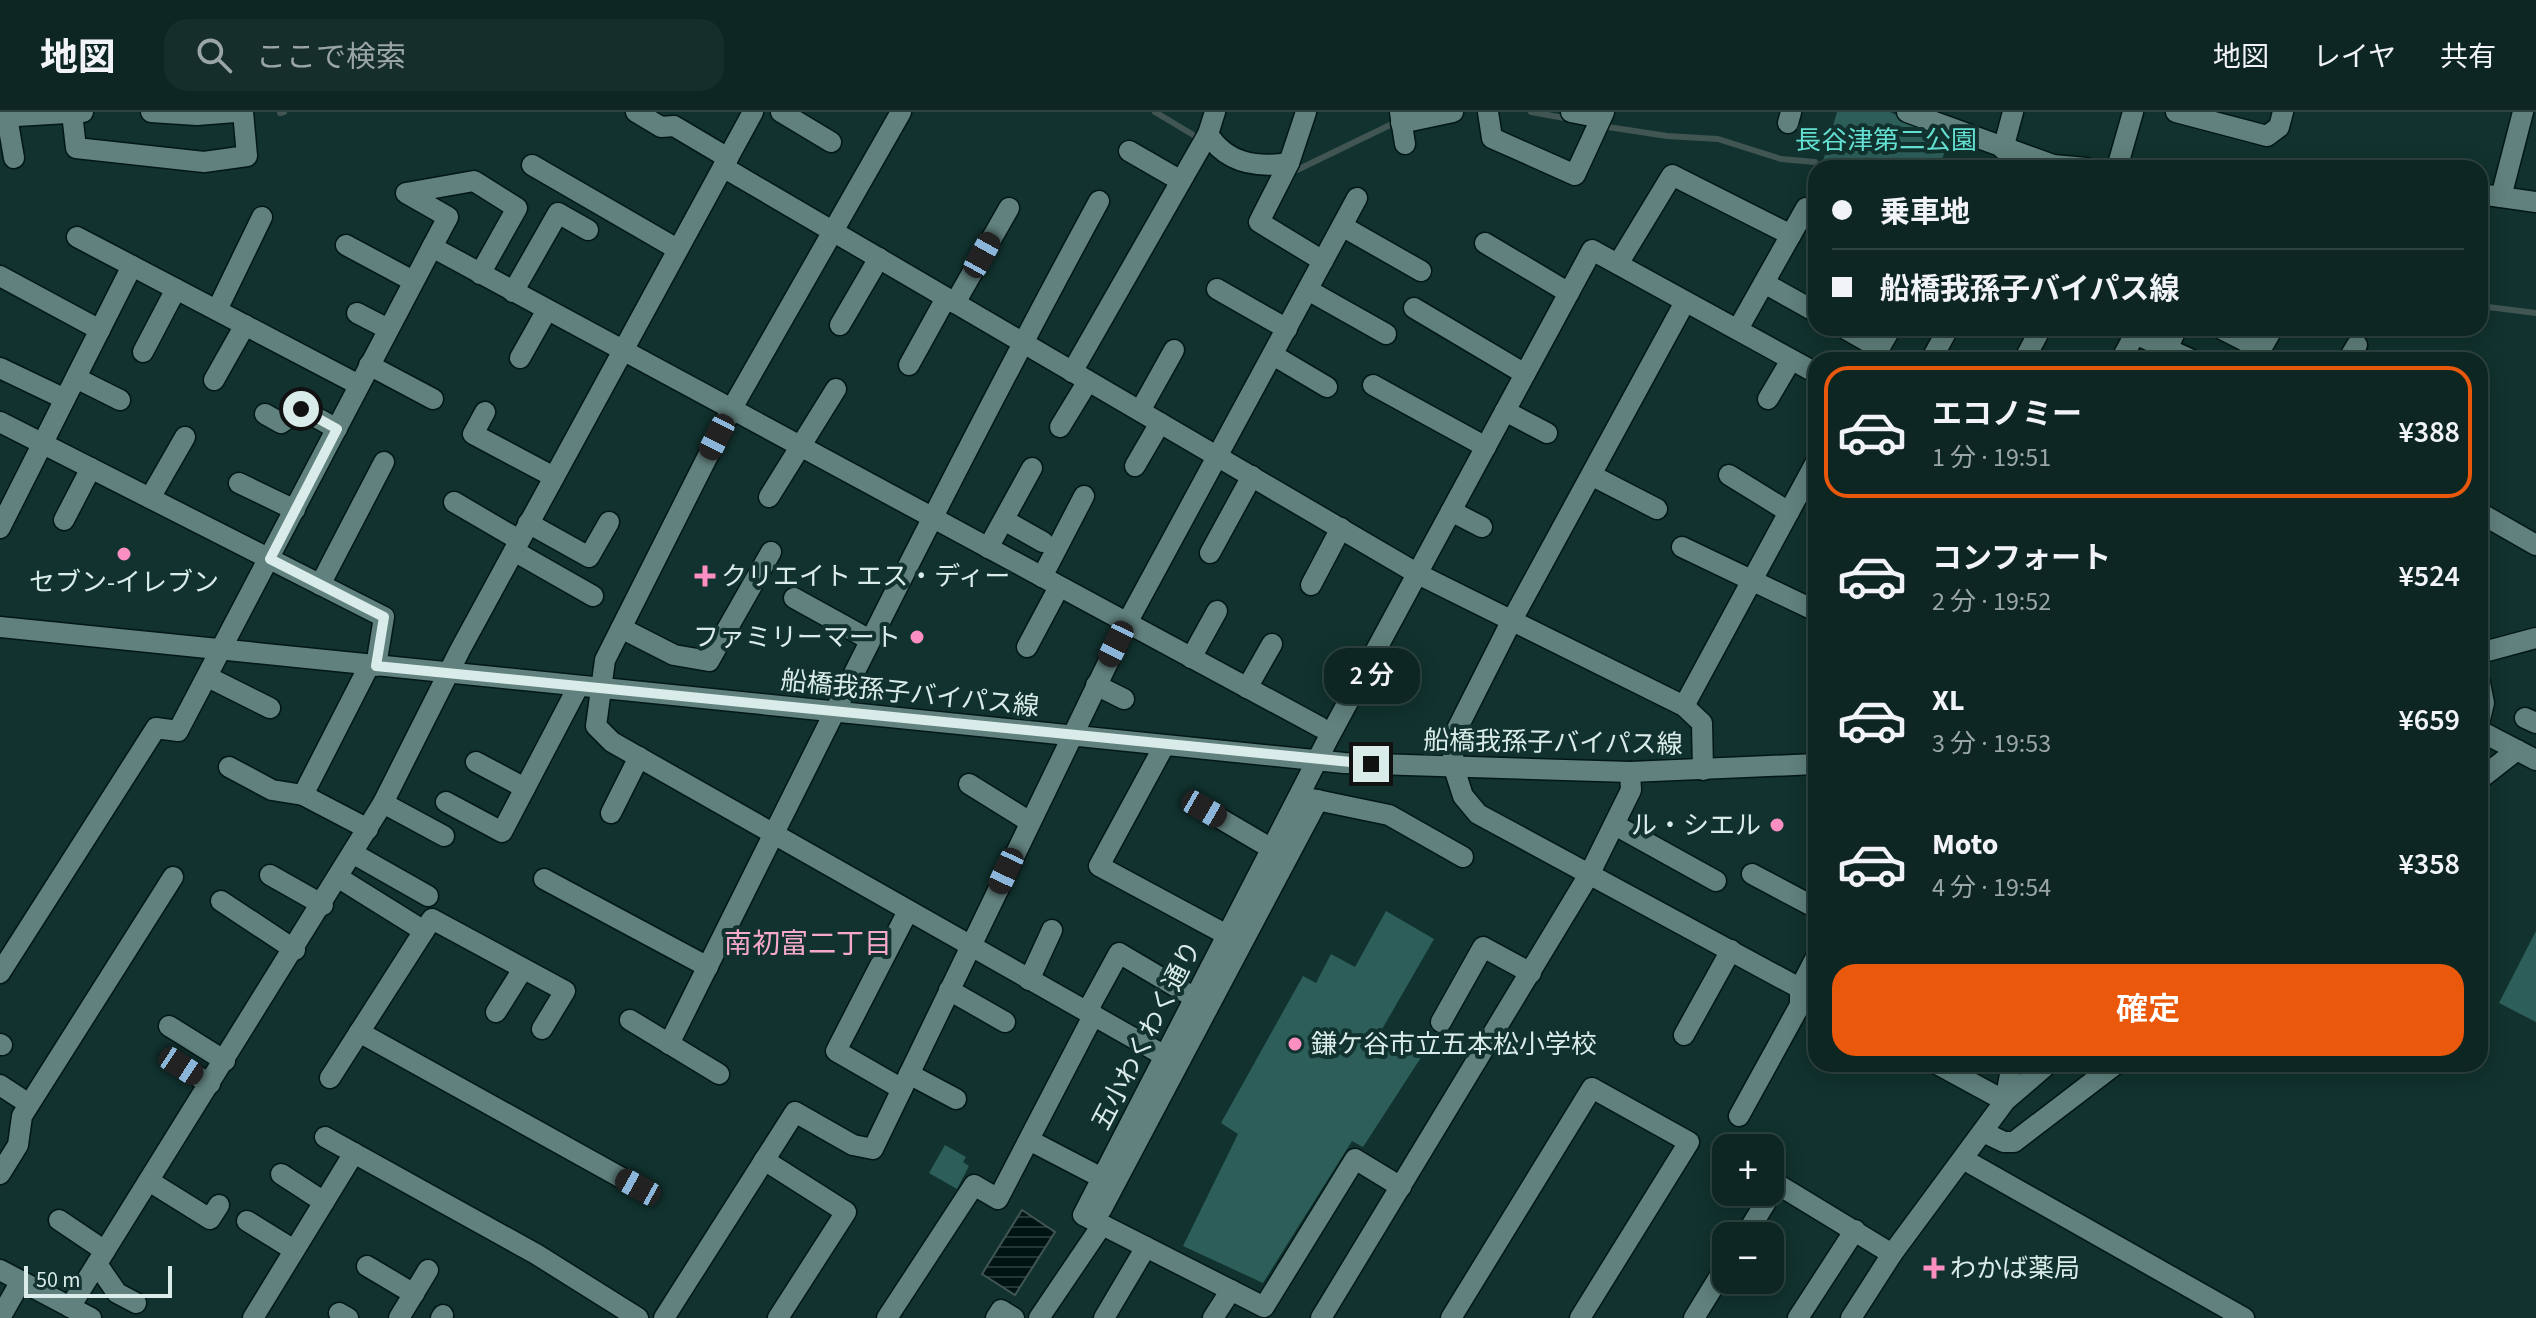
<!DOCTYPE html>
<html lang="ja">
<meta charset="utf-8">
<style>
body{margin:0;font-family:"Source Sans 3","Noto Sans JP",sans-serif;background:#162e2a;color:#f1f3f6;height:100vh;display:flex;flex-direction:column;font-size:30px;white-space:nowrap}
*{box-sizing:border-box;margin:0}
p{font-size:26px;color:#9aa5a5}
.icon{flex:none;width:44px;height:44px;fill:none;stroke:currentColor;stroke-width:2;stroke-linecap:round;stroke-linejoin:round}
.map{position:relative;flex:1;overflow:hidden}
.sheet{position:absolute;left:1808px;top:240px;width:680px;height:720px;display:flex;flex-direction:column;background:#0d2622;border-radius:24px;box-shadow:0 4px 20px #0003,0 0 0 2px #2d4340}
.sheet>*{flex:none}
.top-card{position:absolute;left:1808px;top:48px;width:680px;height:176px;border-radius:24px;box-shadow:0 4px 20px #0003,0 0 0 2px #2d4340;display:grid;align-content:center;height:176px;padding:0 24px;background:#0d2622}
.tools{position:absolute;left:1712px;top:1022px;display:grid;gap:16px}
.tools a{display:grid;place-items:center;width:72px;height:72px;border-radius:16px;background:#0d2622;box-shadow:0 4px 20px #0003,0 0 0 2px #2d4340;font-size:40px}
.scale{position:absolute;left:24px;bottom:20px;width:148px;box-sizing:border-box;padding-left:8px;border:4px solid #daece9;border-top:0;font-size:22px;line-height:28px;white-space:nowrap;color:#daece9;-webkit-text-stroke:6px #11322e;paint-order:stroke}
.end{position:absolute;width:36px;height:36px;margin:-18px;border:10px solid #daece9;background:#111;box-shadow:0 0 0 4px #111}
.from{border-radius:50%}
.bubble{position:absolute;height:56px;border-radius:24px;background:#0d2622;box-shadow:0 4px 20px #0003,0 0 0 2px #2d4340;font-size:26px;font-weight:600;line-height:56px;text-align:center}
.car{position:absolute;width:24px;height:48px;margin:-24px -12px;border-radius:10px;box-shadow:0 0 6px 2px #0007;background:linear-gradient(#222 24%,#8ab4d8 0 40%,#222 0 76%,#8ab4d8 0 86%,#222 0)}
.top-card b{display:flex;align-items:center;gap:28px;height:76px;font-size:30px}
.top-card b+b{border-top:2px solid #2d4340}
.top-card i{width:20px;height:20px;background:#f1f3f6}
ul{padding:14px 0 0;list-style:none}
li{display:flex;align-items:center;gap:24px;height:132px;margin:0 16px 12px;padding:0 8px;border:4px solid transparent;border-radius:24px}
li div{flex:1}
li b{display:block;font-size:30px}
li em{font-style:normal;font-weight:600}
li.current{border-color:#ea580c}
li>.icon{width:72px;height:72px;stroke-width:1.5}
.primary-button{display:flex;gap:16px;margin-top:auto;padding:16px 24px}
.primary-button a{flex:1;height:92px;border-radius:24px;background:#ea580c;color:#fff;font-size:32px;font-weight:600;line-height:92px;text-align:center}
header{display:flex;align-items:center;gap:48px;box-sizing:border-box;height:112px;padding:0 40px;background:#0d2622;border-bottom:2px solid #2d4340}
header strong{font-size:38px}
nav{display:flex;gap:44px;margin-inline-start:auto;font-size:28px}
.search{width:560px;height:72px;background:#162e2a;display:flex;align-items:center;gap:20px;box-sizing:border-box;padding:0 28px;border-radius:24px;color:#9aa5a5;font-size:30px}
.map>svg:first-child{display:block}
</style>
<header>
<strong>地図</strong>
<div class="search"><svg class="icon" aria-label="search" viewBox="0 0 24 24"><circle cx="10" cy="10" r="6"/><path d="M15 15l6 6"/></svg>ここで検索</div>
<nav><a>地図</a><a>レイヤ</a><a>共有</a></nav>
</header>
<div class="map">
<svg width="2536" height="1206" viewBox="0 0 2536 1206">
<defs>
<pattern id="water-rules" width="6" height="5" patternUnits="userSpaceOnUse" patternTransform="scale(2)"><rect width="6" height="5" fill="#001513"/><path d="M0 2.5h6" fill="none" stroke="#253735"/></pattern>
</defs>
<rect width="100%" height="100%" fill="#11322e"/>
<g fill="#2d5e59">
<path d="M1837 0H1890L1949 28 1939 56H1843L1823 49Z"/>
<path d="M1386 799 1434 827 1381 919 1422 944 1363 1035 1352 1029 1263 1171 1183 1134 1238 1022 1221 1011 1303 864 1316 871 1331 842 1355 855Z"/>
<path d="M2536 819V910L2499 891Z"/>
<path d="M945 1033 966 1045 963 1050 969 1054 957 1077 929 1061Z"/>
</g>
<path fill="url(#water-rules)" stroke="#415653" stroke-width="2" d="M1022 1098 1055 1120 1015 1183 982 1162Z"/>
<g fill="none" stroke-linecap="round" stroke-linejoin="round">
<g stroke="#415653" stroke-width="6">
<path d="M1155 0 1200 27"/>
<path d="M1531 0 1570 7"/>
<path d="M280 1 284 0"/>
<path d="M1608 15 1667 24 1718 27 1781 47 1815 50"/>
<path d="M1826 53 1838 56"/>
<path d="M1297 58 1390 13"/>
<path d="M2480 194 2536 201"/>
</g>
<defs>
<g id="minor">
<path d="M151 0 197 3 235 0"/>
<path d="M636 0 661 15 674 14 728 46"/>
<path d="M781 0 831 30"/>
<path d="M901 0 731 298 605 548 596 614 612 630 1165 944"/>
<path d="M1306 0 1289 51 1259 110 1323 149"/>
<path d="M1400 0 1405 32"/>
<path d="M1488 0 1492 26 1575 63 1604 0"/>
<path d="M1571 0 1601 6"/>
<path d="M1907 0 2053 53 2086 56"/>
<path d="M2176 0 2267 24 2279 15 2283 0"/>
<path d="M72 1 76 36 204 50 247 44 243 0"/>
<path d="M0 5 83 0"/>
<path d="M7 5 14 46"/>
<path d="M1401 11 1453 0"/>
<path d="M1788 11 1791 0"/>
<path d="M1208 22C1227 52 1257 56 1289 51"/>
<path d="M2003 37 2013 0"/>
<path d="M1129 39 1181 69"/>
<path d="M532 53 677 137"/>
<path d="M723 55 1418 462 1684 594 1702 611 1703 658"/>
<path d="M2117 56 2133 0"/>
<path d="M2480 82 2536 90"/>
<path d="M2501 85 2523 0"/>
<path d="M1342 114 1421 159"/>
<path d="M77 125 359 273"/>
<path d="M1485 131 1569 181"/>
<path d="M346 133 413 169"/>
<path d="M432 135 448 105 406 81 474 69 517 96 480 162"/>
<path d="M1618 152 1672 63 1791 123"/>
<path d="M0 164 100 218"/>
<path d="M1764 171 1816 200"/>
<path d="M1217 177 1287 217"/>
<path d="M1308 178 1386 222"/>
<path d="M513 180 558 101 588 118"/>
<path d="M1685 190 1512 508 1452 627 1454 656 1463 684 1478 702 1816 885"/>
<path d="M955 191 1009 96"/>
<path d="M1414 196 1525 262"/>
<path d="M217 198 262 105"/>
<path d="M357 201 388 217"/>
<path d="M840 213 879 146"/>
<path d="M1844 216 1879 236"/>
<path d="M2220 216 2261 237 2273 216"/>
<path d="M1738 217 1806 96 1816 102"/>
<path d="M2168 235 2177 216"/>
<path d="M143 240 176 177"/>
<path d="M1273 243 1327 275"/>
<path d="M520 246 547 198"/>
<path d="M1873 247 1891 216"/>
<path d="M1931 248 1948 217"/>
<path d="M2024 248 2040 218 2037 216"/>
<path d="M2121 248 2135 222 2192 248"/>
<path d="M2348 248 2357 233"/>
<path d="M369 253 433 287"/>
<path d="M909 253 946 186"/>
<path d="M0 256 65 287"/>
<path d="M1072 260 1208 22 1215 0"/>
<path d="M76 266 120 288"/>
<path d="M214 268 245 213"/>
<path d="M1373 273 1486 335"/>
<path d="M1768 287 1791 248"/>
<path d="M1140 299 1174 238"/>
<path d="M1505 299 1547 321"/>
<path d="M485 300 473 322 554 365"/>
<path d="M265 302 281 311 301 297 337 317"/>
<path d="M0 310 384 505 376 554"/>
<path d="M1060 315 1088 269"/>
<path d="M1135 354 1160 311"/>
<path d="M1729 363 1789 400"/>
<path d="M1593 364 1657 397"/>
<path d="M239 371 295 398"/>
<path d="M769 385 836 277"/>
<path d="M150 386 185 325"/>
<path d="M454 390 519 428"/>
<path d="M1451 399 1482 415"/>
<path d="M2480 401 2536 433"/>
<path d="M64 408 91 356"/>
<path d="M1004 408 1043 430"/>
<path d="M528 411 589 445 609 410"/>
<path d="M0 416 132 154"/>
<path d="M1682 435 1816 499"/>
<path d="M988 436 1032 356"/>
<path d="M514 439 593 484"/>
<path d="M1210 441 1252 364"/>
<path d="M1042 465 1084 384"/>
<path d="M320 473 384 350"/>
<path d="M1311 473 1341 416"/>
<path d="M794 486 870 528"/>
<path d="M0 515 1344 651 1630 660 1816 652"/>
<path d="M621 516 674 543 709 549 771 440"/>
<path d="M1027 535 1059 475"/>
<path d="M2480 541 2536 526"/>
<path d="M1191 546 1217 499"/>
<path d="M208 565 270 596"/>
<path d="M2480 571 2484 591 2480 607"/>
<path d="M1096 573 1124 587"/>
<path d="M1247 576 1272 532"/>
<path d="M1684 594 1816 350"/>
<path d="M2525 606 2536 611"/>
<path d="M2480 619 2536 648"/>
<path d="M1164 634 1099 754 1227 823"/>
<path d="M476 650 525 676"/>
<path d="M229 655 272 678 303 683 369 554"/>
<path d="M2480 667 2517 638"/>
<path d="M969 672 1030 710"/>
<path d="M303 683 368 717"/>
<path d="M1307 686 1389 703 1463 745"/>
<path d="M446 690 502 720 578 575"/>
<path d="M383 691 444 724"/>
<path d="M1204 697 1272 737"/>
<path d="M611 701 639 645"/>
<path d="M1615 713 1716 769"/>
<path d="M354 742 428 784"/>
<path d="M1752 762 1816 796"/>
<path d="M270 763 323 793"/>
<path d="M339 766 424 819 432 807 565 879 542 917"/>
<path d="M544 767 708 855"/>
<path d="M221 789 295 838"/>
<path d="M0 861 156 616 178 619 432 135 1320 615"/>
<path d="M1029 868 1052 818"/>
<path d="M949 878 1005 910"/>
<path d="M496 900 523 857"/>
<path d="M630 908 719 962"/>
<path d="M1441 910 1483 835 1531 861"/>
<path d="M169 914 225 949"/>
<path d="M359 920 638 1075"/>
<path d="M1684 923 1731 838"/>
<path d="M0 932 2 933"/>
<path d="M669 932C810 650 948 367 1099 89"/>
<path d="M1937 952 2005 989 2012 952"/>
<path d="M181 954 210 972"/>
<path d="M909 962 956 987"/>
<path d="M330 966 424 819"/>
<path d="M0 973 29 992"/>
<path d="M902 977 836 939 908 799"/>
<path d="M1739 1004 1800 893V876L1816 845"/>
<path d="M1983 1020 2004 1030H2014L2116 952"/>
<path d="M325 1025 536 1142 638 1206"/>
<path d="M1029 1028 1102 1066"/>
<path d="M1963 1047 2244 1206"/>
<path d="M764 1048 846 1100 778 1206"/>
<path d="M0 1062 18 1033 22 1004 173 765"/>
<path d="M281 1062 324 1090"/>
<path d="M149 1069 210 1107 219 1093"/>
<path d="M1401 1075 1355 1047 1264 1195 1083 1103 1328 627 1592 138 1816 261"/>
<path d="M1101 1098 1318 688"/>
<path d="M59 1108 105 1139"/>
<path d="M247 1109 294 1138"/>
<path d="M1745 1124 1777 1072 1892 1142"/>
<path d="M97 1152 117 1181 136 1191"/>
<path d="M367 1154 414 1182"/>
<path d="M0 1158 91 1206"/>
<path d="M70 1195 383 691 460 538 753 0"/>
<path d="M339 1201 348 1206"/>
<path d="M0 1206 21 1169"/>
<path d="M253 1206 354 1041"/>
<path d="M399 1206 428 1158"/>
<path d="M441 1206 443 1203"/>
<path d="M664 1206 795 1000 853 1033 873 1037 1127 511 1357 86"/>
<path d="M887 1206 974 1073 998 1087 1093 904 1090 894 1119 841 1195 886"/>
<path d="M996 1206 1001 1198 1014 1206"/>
<path d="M1039 1206 1102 1113"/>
<path d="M1104 1206 1146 1135"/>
<path d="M1213 1206 1231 1178"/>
<path d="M1321 1206 1590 761 1631 678 1630 660"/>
<path d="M1451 1206 1592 976 1689 1030 1580 1206"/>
<path d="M1694 1206 1726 1154"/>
<path d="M1798 1206 1855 1118"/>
<path d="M1851 1206 1892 1142 2005 989 2048 952"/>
</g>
</defs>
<use href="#minor" stroke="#021816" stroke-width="23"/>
<use href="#minor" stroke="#60817d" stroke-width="20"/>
</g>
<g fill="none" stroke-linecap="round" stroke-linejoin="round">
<path stroke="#daece9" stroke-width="10" d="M301 297 337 317 270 447 384 505 376 554 1371 652"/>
</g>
<g fill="#fc8fc2" stroke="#11322e" stroke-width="3">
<circle cx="124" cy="442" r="8"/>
<path d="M701 452h8v8h8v8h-8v8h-8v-8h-8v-8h8z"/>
<circle cx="917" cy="525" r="8"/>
<circle cx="1777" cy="713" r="8"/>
<circle cx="1295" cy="932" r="8"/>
<path d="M1930 1144h8v8h8v8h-8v8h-8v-8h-8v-8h8z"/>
</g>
<g text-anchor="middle" stroke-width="8" stroke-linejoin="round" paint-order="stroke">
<g font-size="26" fill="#64e0d3" stroke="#11322e">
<text x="1886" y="37">長谷津第二公園</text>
</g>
<g font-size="26" fill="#daece9" stroke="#11322e" text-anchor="start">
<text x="721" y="473">クリエイト エス・ディー</text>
<text x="124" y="479" text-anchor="middle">セブン-イレブン</text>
<text x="901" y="534" text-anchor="end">ファミリーマート</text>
<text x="1761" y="722" text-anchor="end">ル・シエル</text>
<text x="1311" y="941">鎌ケ谷市立五本松小学校</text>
<text x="1950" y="1165">わかば薬局</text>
</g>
<g font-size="26" fill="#daece9" stroke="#11322e">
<text transform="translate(910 581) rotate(6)" y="9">船橋我孫子バイパス線</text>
<text transform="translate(1553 630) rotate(1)" y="9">船橋我孫子バイパス線</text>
<text transform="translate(1146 923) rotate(-63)" y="9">五小わくわく通り</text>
</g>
<g font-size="28" fill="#f6a9cc" stroke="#11322e">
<text x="808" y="841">南初富二丁目</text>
</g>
</g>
</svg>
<div class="tools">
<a>+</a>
<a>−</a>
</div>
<div class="scale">50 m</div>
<i class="end from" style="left:301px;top:297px"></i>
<i class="end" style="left:1371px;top:652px"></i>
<div class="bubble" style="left:1324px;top:536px;width:96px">2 分</div>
<i class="car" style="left:982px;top:143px;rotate:29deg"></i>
<i class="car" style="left:717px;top:325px;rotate:207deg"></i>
<i class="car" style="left:1116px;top:532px;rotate:206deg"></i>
<i class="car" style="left:1204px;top:697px;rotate:120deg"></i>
<i class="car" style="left:1006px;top:759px;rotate:205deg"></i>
<i class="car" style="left:181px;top:954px;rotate:123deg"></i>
<i class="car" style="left:638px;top:1075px;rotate:299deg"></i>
<div class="top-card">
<b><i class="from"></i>乗車地</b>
<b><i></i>船橋我孫子バイパス線</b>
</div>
<section class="sheet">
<ul>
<li class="current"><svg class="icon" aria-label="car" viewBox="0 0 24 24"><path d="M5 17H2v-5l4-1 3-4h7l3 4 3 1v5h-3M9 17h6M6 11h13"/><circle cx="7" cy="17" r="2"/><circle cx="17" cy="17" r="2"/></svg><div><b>エコノミー</b><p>1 分 · 19:51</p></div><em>¥388</em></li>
<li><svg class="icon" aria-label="car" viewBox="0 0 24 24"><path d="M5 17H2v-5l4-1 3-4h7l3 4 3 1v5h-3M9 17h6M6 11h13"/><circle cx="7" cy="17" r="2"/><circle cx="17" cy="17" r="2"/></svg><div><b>コンフォート</b><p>2 分 · 19:52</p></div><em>¥524</em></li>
<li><svg class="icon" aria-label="car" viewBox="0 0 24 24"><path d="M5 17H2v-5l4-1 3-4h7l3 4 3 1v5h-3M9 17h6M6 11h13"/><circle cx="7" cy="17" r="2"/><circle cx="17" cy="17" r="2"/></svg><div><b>XL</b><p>3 分 · 19:53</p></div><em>¥659</em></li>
<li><svg class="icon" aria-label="car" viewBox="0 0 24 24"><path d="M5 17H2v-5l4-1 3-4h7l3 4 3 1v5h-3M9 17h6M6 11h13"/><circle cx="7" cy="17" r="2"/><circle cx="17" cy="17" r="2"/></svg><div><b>Moto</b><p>4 分 · 19:54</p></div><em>¥358</em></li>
</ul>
<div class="primary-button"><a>確定</a></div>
</section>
</div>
